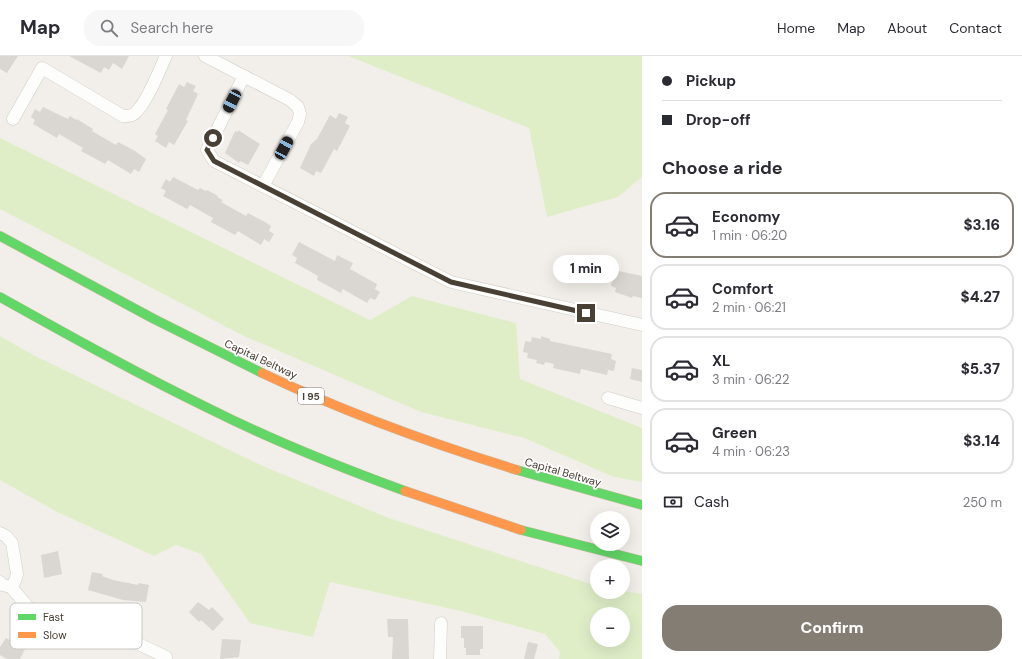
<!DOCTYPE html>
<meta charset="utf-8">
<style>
body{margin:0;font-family:"DM Sans",sans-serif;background:#f7f7f7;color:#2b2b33;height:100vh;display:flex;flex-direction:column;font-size:15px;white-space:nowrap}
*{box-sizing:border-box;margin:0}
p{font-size:13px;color:#7c7c81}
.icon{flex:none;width:22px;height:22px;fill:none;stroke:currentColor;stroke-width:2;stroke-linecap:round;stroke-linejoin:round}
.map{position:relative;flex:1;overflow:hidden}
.drawer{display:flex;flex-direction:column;background:#fff;width:380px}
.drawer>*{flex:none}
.top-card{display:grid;align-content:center;height:88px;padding:0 20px;background:#fff}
.tools{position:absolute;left:590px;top:455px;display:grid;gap:8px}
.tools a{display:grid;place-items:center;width:40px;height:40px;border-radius:50%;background:#fff;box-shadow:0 4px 16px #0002;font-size:20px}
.end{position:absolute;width:18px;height:18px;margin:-9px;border:5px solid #494035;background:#fff;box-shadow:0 0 0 2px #fff}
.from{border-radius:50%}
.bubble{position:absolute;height:28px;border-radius:14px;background:#fff;box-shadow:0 4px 16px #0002;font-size:13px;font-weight:800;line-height:28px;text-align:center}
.car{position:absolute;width:12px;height:24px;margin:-12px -6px;border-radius:5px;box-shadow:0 0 3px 1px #0007;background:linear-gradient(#222 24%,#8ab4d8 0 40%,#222 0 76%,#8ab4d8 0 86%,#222 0)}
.top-card b{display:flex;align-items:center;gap:14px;height:38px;font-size:15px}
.top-card b+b{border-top:1px solid #e1e1e2}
.top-card i{width:10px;height:10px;background:#2b2b33}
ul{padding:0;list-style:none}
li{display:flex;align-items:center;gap:12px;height:66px;margin:0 8px 6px;padding:0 12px;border:2px solid #e1e1e2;border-radius:16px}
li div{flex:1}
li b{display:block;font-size:15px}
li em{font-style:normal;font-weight:800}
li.on{border-color:#847d74}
li>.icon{width:36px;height:36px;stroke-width:1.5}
h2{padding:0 20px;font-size:18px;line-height:48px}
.pay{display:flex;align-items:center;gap:10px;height:44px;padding:0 20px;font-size:15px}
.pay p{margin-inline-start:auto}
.action{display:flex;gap:8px;margin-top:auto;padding:8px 20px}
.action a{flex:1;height:46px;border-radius:16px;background:#847d74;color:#fff;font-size:16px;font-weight:800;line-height:46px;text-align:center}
header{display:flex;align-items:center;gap:24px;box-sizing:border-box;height:56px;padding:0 20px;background:#fff;border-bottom:1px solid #e1e1e2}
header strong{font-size:19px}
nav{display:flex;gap:22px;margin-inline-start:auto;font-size:14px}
.search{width:280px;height:36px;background:#f7f7f7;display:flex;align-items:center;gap:10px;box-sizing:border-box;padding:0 14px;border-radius:16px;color:#7c7c81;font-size:15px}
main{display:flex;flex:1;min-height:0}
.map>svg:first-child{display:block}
</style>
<header>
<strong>Map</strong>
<div class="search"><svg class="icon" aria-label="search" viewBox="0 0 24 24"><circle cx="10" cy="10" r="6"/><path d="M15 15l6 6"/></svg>Search here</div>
<nav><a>Home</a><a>Map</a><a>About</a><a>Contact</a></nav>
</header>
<main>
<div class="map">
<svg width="642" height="603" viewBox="0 0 642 603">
<rect width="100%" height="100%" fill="#f2efea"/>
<g fill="#e0eec8" fill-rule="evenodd">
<path d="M348 0H642V121L618 141 547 161 529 72Z"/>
<path d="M0 82 370 264 412 240 516 267 520 323 642 372V426L614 421 524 382 421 356 244 280 0 153Z"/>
<path d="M0 280 33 299 265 411 389 462 597 530V536L623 535 642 538V603H559L560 596 545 578 465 556 330 526 313 581 250 567 201 498 176 489 154 500 57 456 0 424ZM597 558H623V584H597Z"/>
</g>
<g fill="#dad6d1">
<path d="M0 0H18L7 17 0 13Z"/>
<path d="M69 0H129L122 13 113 7 109 14 104 11 101 17Z"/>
<path d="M187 26 196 30 193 35 198 38 186 64 188 65 174 89 169 86 166 92 155 85 158 80 155 78 168 54 166 53 179 28 184 31Z"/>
<path d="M43 51 68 63 70 60 76 64 77 63 93 73 92 75 116 89 118 86 135 95 146 103 139 116 134 113 131 118 108 104 105 108 81 95 83 92 59 78 57 82 33 68 35 64 31 61 35 53 40 56Z"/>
<path d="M339 57 348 61 345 67 350 70 337 95 334 93 321 117 316 115 314 120 300 112 311 88 317 83 330 59 336 63Z"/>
<path d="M238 74 260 88 248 109 240 105 239 107 225 97 235 75 238 76Z"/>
<path d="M173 121 198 134 200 132 206 135 207 134 218 140 217 141 223 144 221 146 246 160 248 157 265 166 271 170 269 175 274 178 269 186 264 183 261 189 238 175 235 179 211 166 213 162 190 149 187 153 163 140 166 135 161 132 166 123 170 126Z"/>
<path d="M299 186 335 205 337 199 353 207 350 213 377 228 375 233 380 236 375 244 370 242 367 247 343 233 341 237 317 224 318 220 295 207 297 202 292 199Z"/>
<path d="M614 214 642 220V242L633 240 632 242 615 236 616 232 611 230Z"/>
<path d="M541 280 550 283V285L612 298 611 303 616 305 614 315 608 314 607 319 581 313 580 318 553 312 554 308 545 306 544 309 536 307 537 304 527 302 528 297 523 296 525 285 531 286 532 281 541 283Z"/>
<path d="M632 312 642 314V326L630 323Z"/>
<path d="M58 495 62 518 44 522 41 499Z"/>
<path d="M92 516 103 518 102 520 113 524 138 529 139 527 149 529 146 546 123 544 88 534Z"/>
<path d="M198 546 209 554 212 551 224 563 213 575 201 564 199 566 189 556Z"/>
<path d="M387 563H408L409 603H392L393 581H388Z"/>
<path d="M461 570H483V593H480V599H466V592H464V582H461Z"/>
<path d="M6 582 15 587 16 585 26 591 20 603H7L0 599V591Z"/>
<path d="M222 583 241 584 239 601 220 603Z"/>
<path d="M528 586 538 588 534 603H524Z"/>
</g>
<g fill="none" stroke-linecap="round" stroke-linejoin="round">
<defs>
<g id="street">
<path d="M205 0 290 44 298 51 300 58 298 66 263 130"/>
<path d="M244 20 207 94 214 105 451 226 642 269"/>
<path d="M13 63 42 12 123 60C129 60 134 60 137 55 148 44 159 15 166 0"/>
<path d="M608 342 642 352"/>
<path d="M0 477 6 480 12 487 17 518 15 525 11 531 2 529 0 526"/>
<path d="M11 531 28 551 36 556 105 572 166 601V603"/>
<path d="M440 603 441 567"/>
</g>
<g id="fast">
<path d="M0 180 154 263 262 317"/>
<path d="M0 241C70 280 140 319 212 354 274 385 339 411 405 435"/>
<path d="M517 414 642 449"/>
<path d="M521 474 642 505"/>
</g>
<g id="slow">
<path d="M262 317C344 356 430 387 517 414"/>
<path d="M405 435 521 474"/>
</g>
</defs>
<use href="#street" stroke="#d0cdc7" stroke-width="13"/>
<use href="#fast" stroke="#ccbba3" stroke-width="10"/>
<use href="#slow" stroke="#ccbba3" stroke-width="10"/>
<use href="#street" stroke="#fdfdfc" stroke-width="12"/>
<use href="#fast" stroke="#63d668" stroke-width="9"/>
<use href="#slow" stroke="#ff974d" stroke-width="9"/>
</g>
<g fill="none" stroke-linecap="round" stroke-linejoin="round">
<path stroke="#494035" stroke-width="5" d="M213 82 207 94 214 105 451 226 586 257"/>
</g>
<g text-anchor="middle" stroke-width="3.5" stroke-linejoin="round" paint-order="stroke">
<rect fill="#fff" stroke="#807972" stroke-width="1" x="298" y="332" width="26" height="16" rx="3"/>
<g font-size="10" font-weight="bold" fill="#494035">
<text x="311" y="344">I 95</text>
</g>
<g font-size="11" fill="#494035" stroke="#fff">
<text transform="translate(261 303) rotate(25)" y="4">Capital Beltway</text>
<text transform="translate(563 416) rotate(16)" y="4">Capital Beltway</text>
</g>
</g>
<rect x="10" y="547" width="132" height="46" rx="6" fill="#fff" stroke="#c8c6c2" stroke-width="1"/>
<rect x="18" y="558" width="18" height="6" fill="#63d668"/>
<rect x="18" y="576" width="18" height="6" fill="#ff974d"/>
<g font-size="11" fill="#494035">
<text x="43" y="565">Fast</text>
<text x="43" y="583">Slow</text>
</g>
</svg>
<div class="tools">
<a><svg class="icon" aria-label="layers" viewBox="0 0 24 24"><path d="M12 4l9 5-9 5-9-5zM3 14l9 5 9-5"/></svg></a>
<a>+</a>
<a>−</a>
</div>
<i class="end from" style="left:213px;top:82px"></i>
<i class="end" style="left:586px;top:257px"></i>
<div class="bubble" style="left:553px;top:199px;width:66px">1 min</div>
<i class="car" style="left:232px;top:45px;rotate:207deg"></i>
<i class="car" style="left:284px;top:92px;rotate:28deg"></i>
</div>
<section class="drawer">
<div class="top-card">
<b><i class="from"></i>Pickup</b>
<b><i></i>Drop-off</b>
</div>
<h2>Choose a ride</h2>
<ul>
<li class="on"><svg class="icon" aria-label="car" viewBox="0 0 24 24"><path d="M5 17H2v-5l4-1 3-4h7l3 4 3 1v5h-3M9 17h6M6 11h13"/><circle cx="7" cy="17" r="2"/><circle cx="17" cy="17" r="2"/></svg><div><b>Economy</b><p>1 min · 06:20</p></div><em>$3.16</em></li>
<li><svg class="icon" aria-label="car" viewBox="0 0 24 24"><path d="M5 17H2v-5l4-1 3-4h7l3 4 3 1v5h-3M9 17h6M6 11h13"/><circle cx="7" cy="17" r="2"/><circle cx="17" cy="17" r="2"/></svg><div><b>Comfort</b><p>2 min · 06:21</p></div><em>$4.27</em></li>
<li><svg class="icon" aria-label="car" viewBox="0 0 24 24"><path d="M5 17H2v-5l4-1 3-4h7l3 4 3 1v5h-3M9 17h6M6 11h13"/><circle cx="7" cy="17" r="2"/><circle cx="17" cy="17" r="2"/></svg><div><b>XL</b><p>3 min · 06:22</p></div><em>$5.37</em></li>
<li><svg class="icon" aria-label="car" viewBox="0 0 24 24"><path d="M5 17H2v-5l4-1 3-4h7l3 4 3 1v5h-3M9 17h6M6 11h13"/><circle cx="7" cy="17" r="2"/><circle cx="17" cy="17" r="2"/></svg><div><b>Green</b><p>4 min · 06:23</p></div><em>$3.14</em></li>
</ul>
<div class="pay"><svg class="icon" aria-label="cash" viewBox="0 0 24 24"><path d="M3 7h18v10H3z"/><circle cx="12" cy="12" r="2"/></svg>Cash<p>250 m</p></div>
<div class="action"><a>Confirm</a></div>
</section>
</main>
